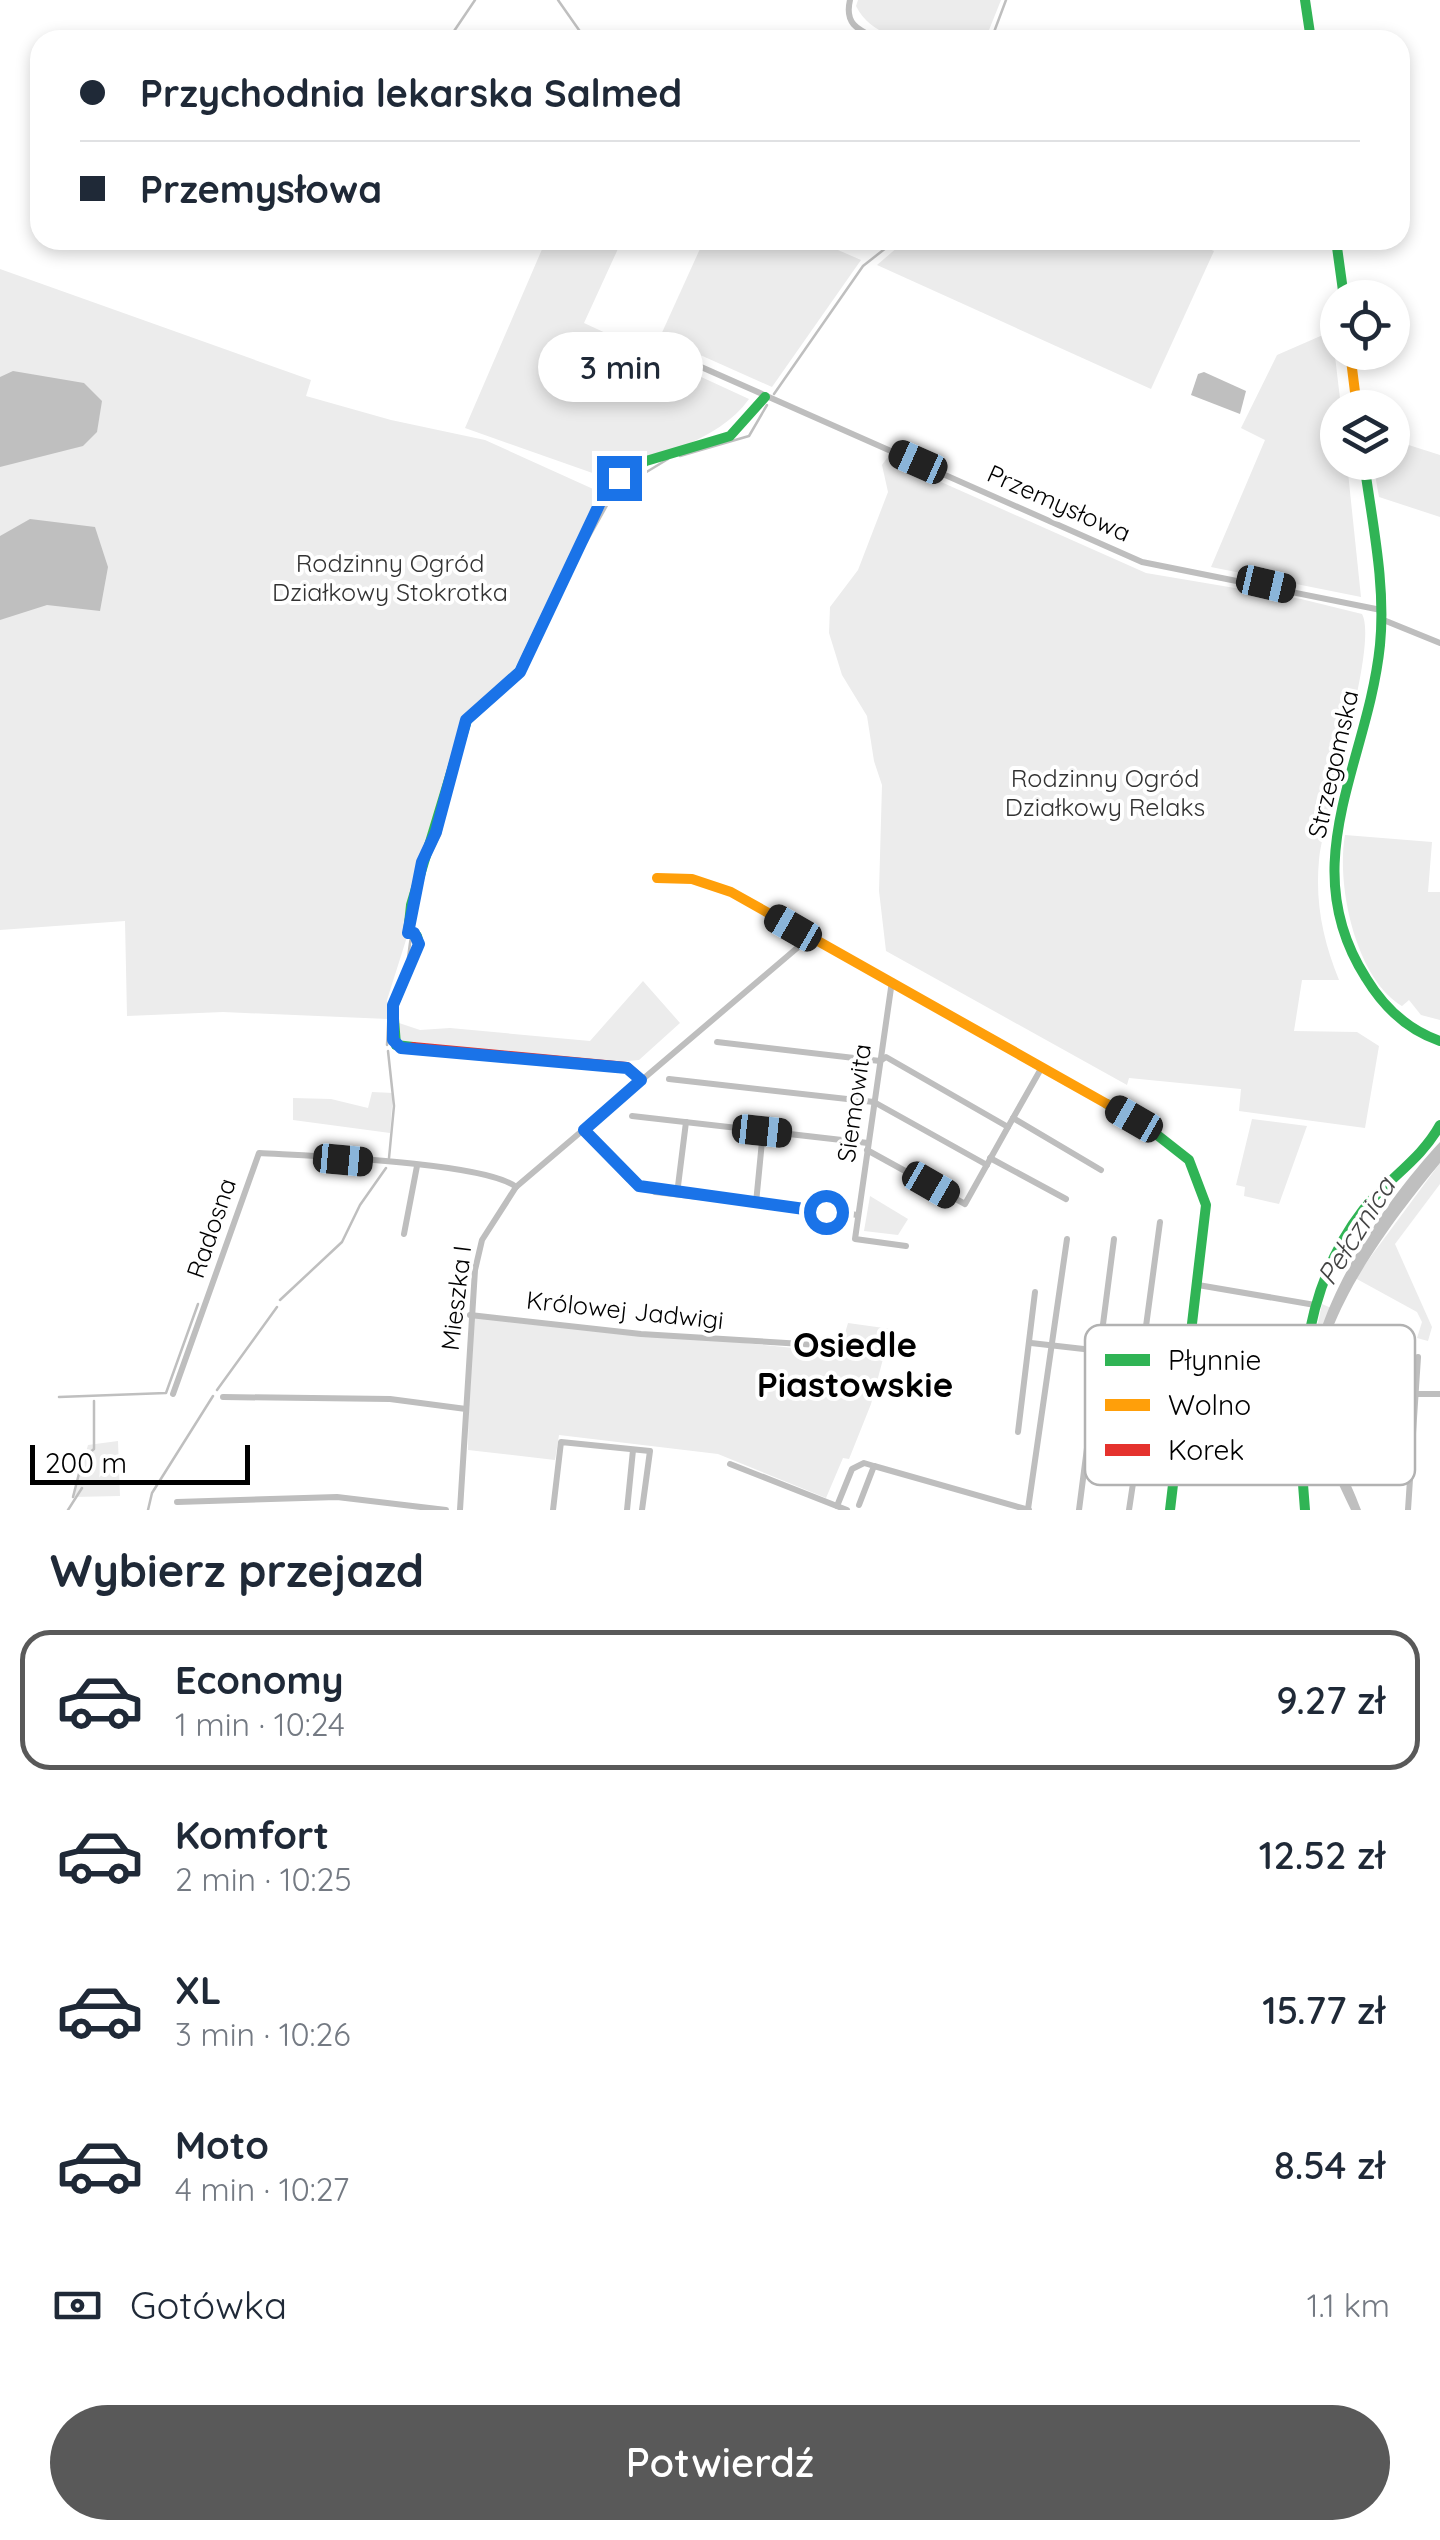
<!DOCTYPE html>
<html lang="pl">
<meta charset="utf-8">
<style>
body{margin:0;font-family:Quicksand,sans-serif;background:#f2f2f3;color:#1f2937;height:100vh;display:flex;flex-direction:column;font-size:38px;white-space:nowrap}
*{box-sizing:border-box;margin:0}
p{font-size:32px;color:#747a83}
.icon{flex:none;width:55px;height:55px;fill:none;stroke:currentColor;stroke-width:2;stroke-linecap:round;stroke-linejoin:round}
.map{position:relative;height:1510px;overflow:hidden}
.panel{display:flex;flex-direction:column;background:#fff;flex:1}
.panel>*{flex:none}
.banner{position:absolute;left:30px;top:30px;width:1380px;height:220px;border-radius:30px;box-shadow:0 5px 15px #0003;display:grid;align-content:center;height:220px;padding:0 50px;background:#fff}
.controls{position:absolute;left:1320px;top:280px;display:grid;gap:20px}
.controls a{display:grid;place-items:center;width:90px;height:90px;border-radius:50%;background:#fff;box-shadow:0 5px 15px #0003;font-size:50px}
.scale{position:absolute;left:30px;bottom:25px;width:220px;box-sizing:border-box;padding-left:10px;border:5px solid #000;border-top:0;font-size:28px;line-height:35px;white-space:nowrap;color:#000;-webkit-text-stroke:8px #fff;paint-order:stroke}
.end{position:absolute;width:45px;height:45px;margin:-22px;border:12px solid #1a73e8;background:#fff;box-shadow:0 0 0 5px #fff}
.from{border-radius:50%}
.bubble{position:absolute;height:70px;border-radius:35px;background:#fff;box-shadow:0 5px 15px #0003;font-size:32px;font-weight:600;line-height:70px;text-align:center}
.car{position:absolute;width:30px;height:60px;margin:-30px -15px;border-radius:12px;box-shadow:0 0 8px 2px #0007;background:linear-gradient(#222 24%,#8ab4d8 0 40%,#222 0 76%,#8ab4d8 0 86%,#222 0)}
.banner b{display:flex;align-items:center;gap:35px;height:95px;font-size:38px}
.banner b+b{border-top:2px solid #e0e1e3}
.banner i{width:25px;height:25px;background:#1f2937}
ul{padding:0;list-style:none}
li{display:flex;align-items:center;gap:30px;height:140px;margin:0 20px 15px;padding:0 30px;border:5px solid transparent;border-radius:30px}
li div{flex:1}
li b{display:block;font-size:38px}
li em{font-style:normal;font-weight:600}
li.selected{border-color:#595959}
li>.icon{width:90px;height:90px;stroke-width:1.5}
h2{padding:0 50px;font-size:45px;line-height:120px}
.pay{display:flex;align-items:center;gap:25px;height:110px;padding:0 50px;font-size:38px}
.pay p{margin-inline-start:auto}
.button{display:flex;gap:20px;margin-top:auto;padding:20px 50px}
.button a{flex:1;height:115px;border-radius:60px;background:#595959;color:#fff;font-size:40px;font-weight:600;line-height:115px;text-align:center}
.map>svg:first-child{display:block}
</style>
<div class="map">
<svg width="1440" height="1510" viewBox="0 0 1440 1510">
<rect width="100%" height="100%" fill="#fff"/>
<g fill="#ececec">
<path d="M858 0H1001L985 40C941 40 879 51 856 6Z"/>
<path d="M546 240H622L584 323 749 399C718 443 649 457 601 476L465 428Z"/>
<path d="M704 240H815L861 260 772 387 660 337Z"/>
<path d="M906 240H1188L1214 251 1151 389 877 265Z"/>
<path d="M0 269 311 380 306 396 391 420 485 440 602 493 525 652 508 678 463 718 432 834 418 858 406 940 387 1000 388 1019 223 1012 127 1016 125 921 0 930Z"/>
<path d="M1332 331 1341 407 1338 462 1347 463 1361 597 1211 567 1265 440 1241 428 1277 355Z"/>
<path d="M1393 440 1440 455V517L1379 497 1373 463 1392 462Z"/>
<path d="M887 458 1146 573 1301 599 1362 614C1379 645 1324 811 1319 860 1315 903 1323 940 1339 980H1302L1294 1031 1357 1032 1379 1046 1365 1128 1239 1111 1241 1089 1129 1078 1127 1085 886 951 879 891 882 785 874 761 867 716 842 675 829 633 830 607 858 570 888 492 882 465Z"/>
<path d="M1345 835 1432 842 1428 892H1440V1020L1421 1015 1409 1000 1402 1006C1356 979 1336 886 1345 835Z"/>
<path d="M643 981 680 1023 639 1060 596 1064 413 1046 401 1040 395 1030 396 1022 420 1030 450 1028 590 1041Z"/>
<path d="M372 1092 393 1093 390 1133 293 1120V1098L331 1099 368 1108Z"/>
<path d="M1252 1119 1307 1126 1279 1204 1244 1196 1245 1187 1236 1185Z"/>
<path d="M1440 1163V1184L1395 1244 1432 1327 1428 1341 1417 1338 1422 1322 1417 1312 1355 1278Z"/>
<path d="M870 1196 908 1219 898 1235 864 1231Z"/>
<path d="M1322 1304 1331 1308C1315 1355 1307 1401 1324 1449L1306 1455V1379Z"/>
<path d="M470 1315 832 1352 841 1347 848 1323 891 1329 871 1404 849 1459 843 1458 826 1498 718 1454 559 1435 555 1460 468 1450Z"/>
<path d="M118 1441 120 1496 73 1497 88 1445Z"/>
</g>
<g fill="#bfbfbf">
<path d="M13 371 84 383 102 401 97 432 83 446 0 467V377Z"/>
<path d="M1204 372 1246 391 1240 414 1191 395 1198 374Z"/>
<path d="M30 519 95 527 108 567 100 611 47 605 0 620V536Z"/>
<path d="M1440 1142V1163C1394 1219 1305 1332 1321 1409 1328 1444 1349 1476 1361 1510H1351C1336 1477 1315 1440 1311 1404 1301 1319 1385 1201 1440 1142Z"/>
</g>
<g fill="none" stroke-linecap="round" stroke-linejoin="round">
<g stroke="#bfbfbf" stroke-width="2.5">
<path d="M558 0 586 40"/>
<path d="M448 40 475 0"/>
<path d="M991 40 1006 0"/>
<path d="M774 394 863 266 896 240"/>
<path d="M680 456 749 436 767 405"/>
<path d="M586 543 615 491 668 459"/>
<path d="M479 714 521 677 533 654"/>
<path d="M431 853 440 835 446 804"/>
<path d="M408 958 411 936"/>
<path d="M387 1045 389 1007"/>
<path d="M388 1051 394 1106 389 1158"/>
<path d="M280 1300 342 1242 360 1205 386 1168"/>
<path d="M217 1390 277 1307"/>
<path d="M59 1397 166 1393 198 1304"/>
<path d="M73 1497 83 1458 94 1449V1401"/>
<path d="M68 1510 82 1488"/>
<path d="M148 1510 152 1493 213 1396"/>
</g>
<g stroke="#bebebe" stroke-width="6">
<path d="M850 0C844 25 859 30 879 40"/>
<path d="M640 340 1142 562 1381 610"/>
<path d="M1381 619 1440 643"/>
<path d="M892 981 855 1239 906 1246"/>
<path d="M717 1042 880 1061 886 1057 1008 1127 1042 1067"/>
<path d="M669 1079 874 1102 987 1165"/>
<path d="M632 1116 868 1143"/>
<path d="M1013 1118 1101 1170"/>
<path d="M584 1130 628 1179 655 1192 858 1215"/>
<path d="M867 1150 965 1204 1008 1127"/>
<path d="M990 1158 1066 1199"/>
<path d="M677 1194 686 1122"/>
<path d="M756 1203 763 1131"/>
<path d="M404 1234 417 1166"/>
<path d="M1198 1285 1315 1305"/>
<path d="M470 1315 641 1334 835 1346"/>
<path d="M1031 1343 1189 1361"/>
<path d="M1142 1356 1160 1222"/>
<path d="M173 1394 259 1153C307 1156 485 1162 516 1187"/>
<path d="M1416 1394H1440"/>
<path d="M223 1397 390 1399 466 1409"/>
<path d="M1018 1432 1035 1292"/>
<path d="M730 1464 847 1510"/>
<path d="M874 1466 1029 1510"/>
<path d="M177 1502 337 1497 446 1510"/>
<path d="M837 1506 852 1469 864 1463 874 1466 859 1505"/>
<path d="M1028 1509 1067 1239"/>
<path d="M460 1510 475 1270 482 1240 516 1187 810 937"/>
<path d="M553 1510 561 1442 650 1451 642 1510"/>
<path d="M627 1510 633 1450"/>
<path d="M1079 1510 1114 1239"/>
<path d="M1129 1510 1152 1357"/>
<path d="M1408 1510 1418 1357"/>
</g>
<g stroke="#30b455" stroke-width="10">
<path d="M1305 0 1311 40"/>
<path d="M1336 240 1344 298"/>
<path d="M1364 462C1372 522 1386 584 1380 645 1368 763 1293 864 1366 978 1383 1006 1408 1030 1440 1041"/>
<path d="M413 1047 396 1045 393 1006 419 944 417 936 408 933 411 905 467 720 520 671 607 488 646 461 730 436 765 397"/>
<path d="M1107 1104 1147 1127 1189 1160 1206 1205 1170 1510"/>
<path d="M1305 1510C1296 1407 1297 1295 1363 1210 1387 1179 1421 1160 1440 1125"/>
</g>
<g stroke="#ff9f0a" stroke-width="10">
<path d="M1350 352 1357 408"/>
<path d="M657 878 692 879 731 892 1107 1104"/>
</g>
<path stroke="#e5322d" stroke-width="10" d="M413 1047 627 1067 641 1080"/>
</g>
<g fill="none" stroke-linecap="round" stroke-linejoin="round">
<path stroke="#1a73e8" stroke-width="12" d="M619 478 607 488 520 672 466 720 436 832 422 862 408 933H414L419 944 393 1005V1040L401 1048 627 1068 641 1080 584 1130 639 1186 826 1212"/>
</g>
<g text-anchor="middle" stroke-width="8" stroke-linejoin="round" paint-order="stroke">
<g font-size="25" fill="#000" stroke="#fff">
<text transform="translate(1059 503) rotate(24)" y="9">Przemysłowa</text>
<text transform="translate(1333 764) rotate(-77)" y="9">Strzegomska</text>
<text transform="translate(854 1103) rotate(-82)" y="9">Siemowita</text>
<text transform="translate(211 1228) rotate(-71)" y="9">Radosna</text>
<text transform="translate(456 1298) rotate(-83)" y="9">Mieszka I</text>
<text transform="translate(625 1310) rotate(6)" y="9">Królowej Jadwigi</text>
</g>
<g font-size="25" fill="#333" stroke="#fff">
<text x="390" y="572">Rodzinny Ogród<tspan x="390" dy="29">Działkowy Stokrotka</tspan></text>
<text x="1105" y="787">Rodzinny Ogród<tspan x="1105" dy="29">Działkowy Relaks</tspan></text>
</g>
<g font-size="28" font-style="italic" fill="#444" stroke="#fff">
<text transform="translate(1356 1231) rotate(-58)" y="10">Pełcznica</text>
</g>
<g font-size="35" font-weight="bold" fill="#000" stroke="#fff">
<text x="855" y="1357">Osiedle<tspan x="855" dy="40">Piastowskie</tspan></text>
</g>
</g>
<rect x="1085" y="1325" width="330" height="160" rx="15" fill="#fff" stroke="#b2b2b2" stroke-width="2.5"/>
<rect x="1105" y="1354" width="45" height="12" fill="#30b455"/>
<rect x="1105" y="1399" width="45" height="12" fill="#ff9f0a"/>
<rect x="1105" y="1444" width="45" height="12" fill="#e5322d"/>
<g font-size="28" fill="#000">
<text x="1168" y="1370">Płynnie</text>
<text x="1168" y="1415">Wolno</text>
<text x="1168" y="1460">Korek</text>
</g>
</svg>
<div class="controls">
<a><svg class="icon" aria-label="locate" viewBox="0 0 24 24"><circle cx="12" cy="12" r="6"/><path d="M12 2v4M12 18v4M2 12h4M18 12h4"/></svg></a>
<a><svg class="icon" aria-label="layers" viewBox="0 0 24 24"><path d="M12 4l9 5-9 5-9-5zM3 14l9 5 9-5"/></svg></a>
</div>
<div class="scale">200 m</div>
<i class="end from" style="left:826px;top:1212px"></i>
<i class="end" style="left:619px;top:478px"></i>
<div class="bubble" style="left:538px;top:332px;width:165px">3 min</div>
<i class="car" style="left:918px;top:462px;rotate:294deg"></i>
<i class="car" style="left:1266px;top:584px;rotate:103deg"></i>
<i class="car" style="left:793px;top:928px;rotate:300deg"></i>
<i class="car" style="left:1134px;top:1119px;rotate:300deg"></i>
<i class="car" style="left:762px;top:1131px;rotate:96deg"></i>
<i class="car" style="left:343px;top:1160px;rotate:95deg"></i>
<i class="car" style="left:931px;top:1185px;rotate:120deg"></i>
<div class="banner">
<b><i class="from"></i>Przychodnia lekarska Salmed</b>
<b><i></i>Przemysłowa</b>
</div>
</div>
<section class="panel">
<h2>Wybierz przejazd</h2>
<ul>
<li class="selected"><svg class="icon" aria-label="car" viewBox="0 0 24 24"><path d="M5 17H2v-5l4-1 3-4h7l3 4 3 1v5h-3M9 17h6M6 11h13"/><circle cx="7" cy="17" r="2"/><circle cx="17" cy="17" r="2"/></svg><div><b>Economy</b><p>1 min · 10:24</p></div><em>9.27 zł</em></li>
<li><svg class="icon" aria-label="car" viewBox="0 0 24 24"><path d="M5 17H2v-5l4-1 3-4h7l3 4 3 1v5h-3M9 17h6M6 11h13"/><circle cx="7" cy="17" r="2"/><circle cx="17" cy="17" r="2"/></svg><div><b>Komfort</b><p>2 min · 10:25</p></div><em>12.52 zł</em></li>
<li><svg class="icon" aria-label="car" viewBox="0 0 24 24"><path d="M5 17H2v-5l4-1 3-4h7l3 4 3 1v5h-3M9 17h6M6 11h13"/><circle cx="7" cy="17" r="2"/><circle cx="17" cy="17" r="2"/></svg><div><b>XL</b><p>3 min · 10:26</p></div><em>15.77 zł</em></li>
<li><svg class="icon" aria-label="car" viewBox="0 0 24 24"><path d="M5 17H2v-5l4-1 3-4h7l3 4 3 1v5h-3M9 17h6M6 11h13"/><circle cx="7" cy="17" r="2"/><circle cx="17" cy="17" r="2"/></svg><div><b>Moto</b><p>4 min · 10:27</p></div><em>8.54 zł</em></li>
</ul>
<div class="pay"><svg class="icon" aria-label="cash" viewBox="0 0 24 24"><path d="M3 7h18v10H3z"/><circle cx="12" cy="12" r="2"/></svg>Gotówka<p>1.1 km</p></div>
<div class="button"><a>Potwierdź</a></div>
</section>
